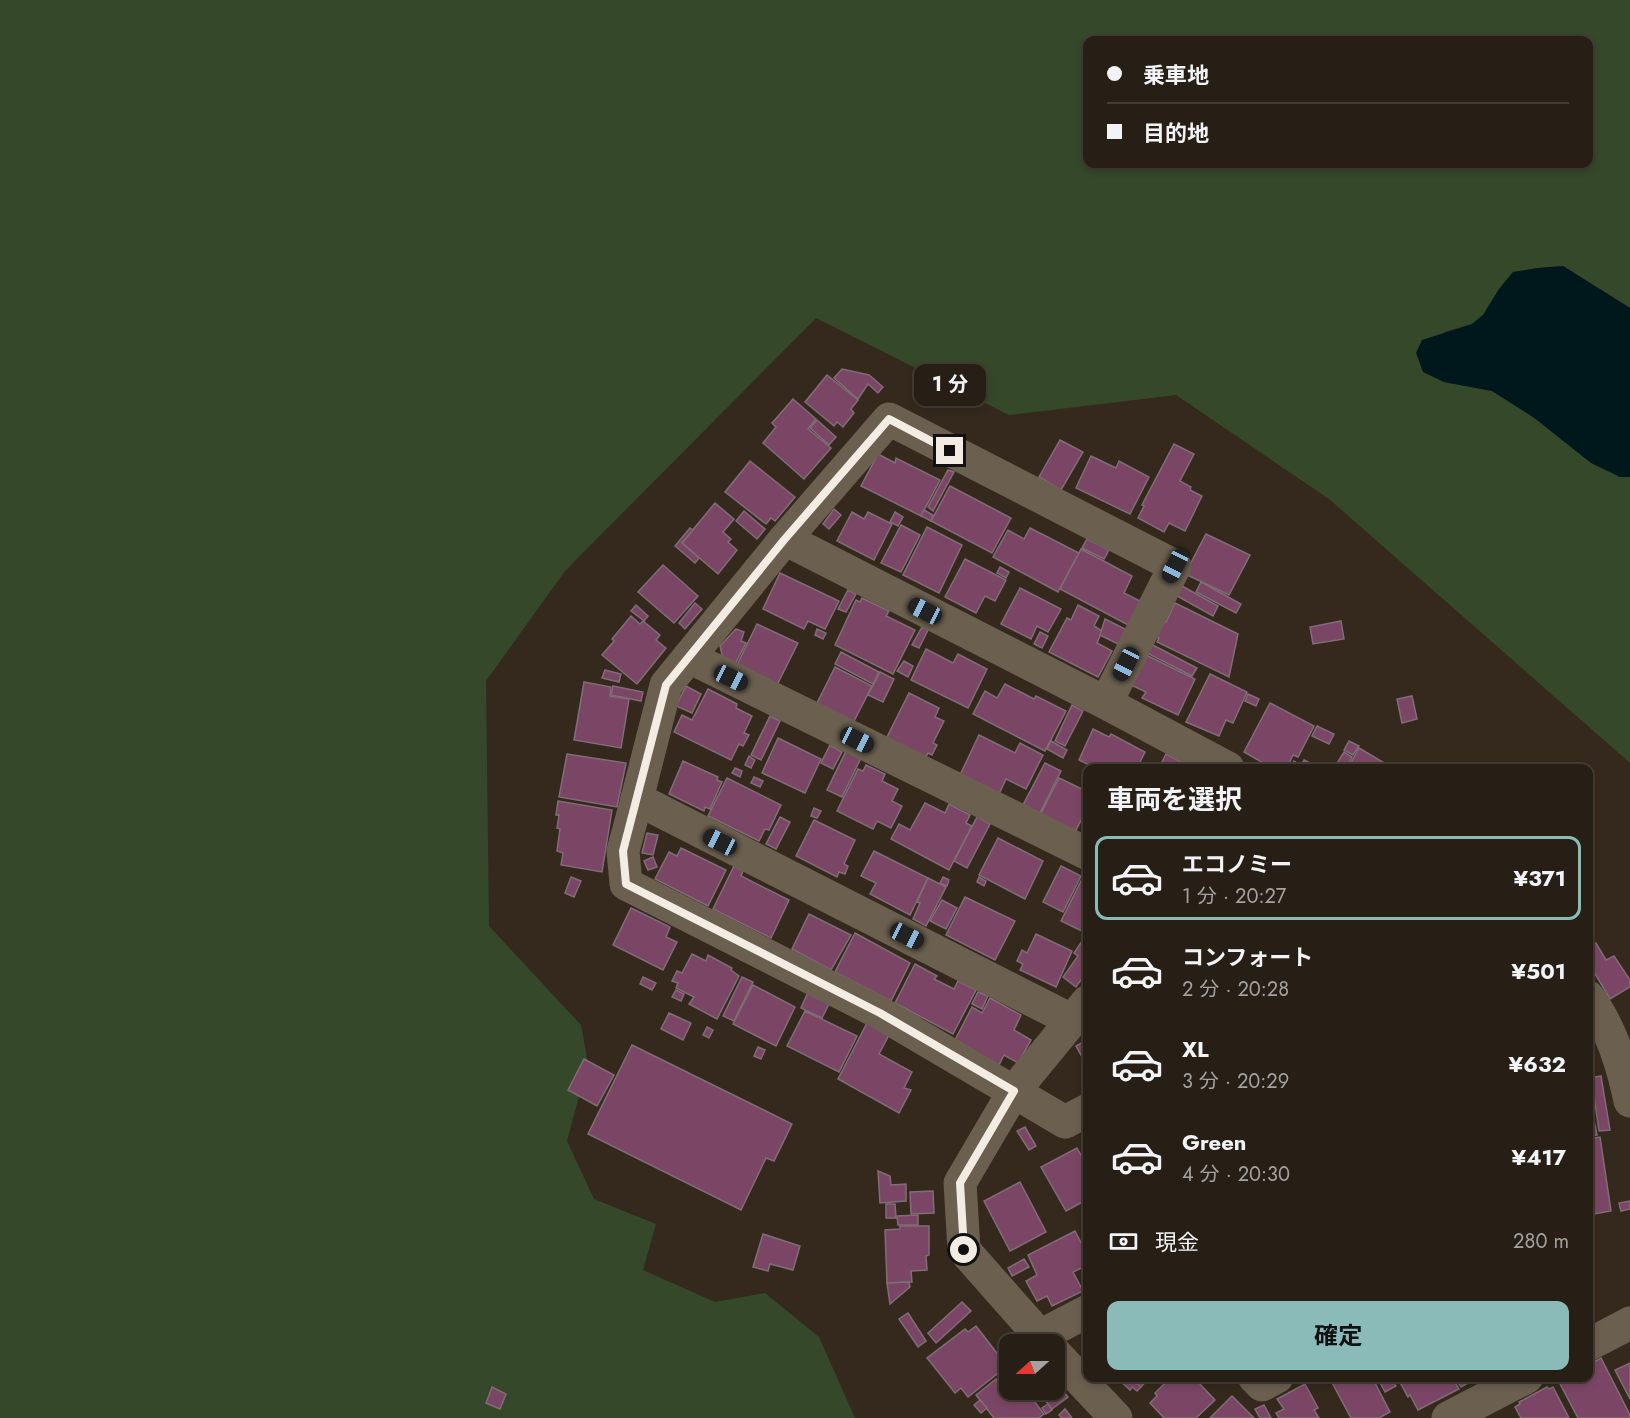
<!DOCTYPE html>
<html lang="ja">
<meta charset="utf-8">
<style>
body{margin:0;font-family:Jost,"Noto Sans JP",sans-serif;background:#2f271e;color:#f1f3f6;height:100vh;display:flex;flex-direction:column;font-size:22px;white-space:nowrap}
*{box-sizing:border-box;margin:0}
p{font-size:20px;color:#a4a2a0}
.icon{flex:none;width:33px;height:33px;fill:none;stroke:currentColor;stroke-width:2;stroke-linecap:round;stroke-linejoin:round}
.map{position:relative;flex:1;overflow:hidden}
.drawer{position:absolute;left:1083px;top:764px;width:510px;height:618px;display:flex;flex-direction:column;background:#271f15;border-radius:12px;box-shadow:0 3px 9px #0003,0 0 0 2px #433d34}
.drawer>*{flex:none}
.guide{position:absolute;left:1083px;top:36px;width:510px;height:132px;border-radius:12px;box-shadow:0 3px 9px #0003,0 0 0 2px #433d34;display:grid;align-content:center;height:132px;padding:0 24px;background:#271f15}
.needle{width:39px;rotate:249deg}
.fabs{position:absolute;left:999px;top:1334px;display:grid;gap:12px}
.fabs a{display:grid;place-items:center;width:66px;height:66px;border-radius:12px;background:#271f15;box-shadow:0 3px 9px #0003,0 0 0 2px #433d34;font-size:30px}
.end{position:absolute;width:27px;height:27px;margin:-14px;border:8px solid #f3ece3;background:#111;box-shadow:0 0 0 3px #111}
.from{border-radius:50%}
.bubble{position:absolute;height:42px;border-radius:12px;background:#271f15;box-shadow:0 3px 9px #0003,0 0 0 2px #433d34;font-size:20px;font-weight:700;line-height:42px;text-align:center}
.car{position:absolute;width:18px;height:36px;margin:-18px -9px;border-radius:8px;box-shadow:0 0 4px 2px #0007;background:linear-gradient(#222 24%,#8ab4d8 0 40%,#222 0 76%,#8ab4d8 0 86%,#222 0)}
.guide b{display:flex;align-items:center;gap:21px;height:57px;font-size:22px}
.guide b+b{border-top:2px solid #433d34}
.guide i{width:15px;height:15px;background:#f1f3f6}
ul{padding:0;list-style:none}
li{display:flex;align-items:center;gap:18px;height:84px;margin:0 12px 9px;padding:0 12px;border:3px solid transparent;border-radius:12px}
li div{flex:1}
li b{display:block;font-size:22px}
li em{font-style:normal;font-weight:700}
li.current{border-color:#8bbbb9}
li>.icon{width:54px;height:54px;stroke-width:1.5}
h2{padding:0 24px;font-size:27px;line-height:72px}
.pay{display:flex;align-items:center;gap:15px;height:66px;padding:0 24px;font-size:22px}
.pay p{margin-inline-start:auto}
.action{display:flex;gap:12px;margin-top:auto;padding:12px 24px}
.action a{flex:1;height:69px;border-radius:12px;background:#8bbbb9;color:#111;font-size:24px;font-weight:700;line-height:69px;text-align:center}
.map>svg:first-child{display:block}
</style>
<div class="map">
<svg width="1630" height="1418" viewBox="0 0 1630 1418">
<rect width="100%" height="100%" fill="#34291c"/>
<path fill="#35482a" fill-rule="evenodd" d="M0 0H1630V308L1563 266 1538 268 1513 272 1499 289 1483 315 1472 324 1444 332V382L1492 391 1533 417 1620 477H1630V763L1329 499 1176 395 1009 415 816 318 565 571 486 681 489 926 581 1025 588 1063 567 1141 594 1199 656 1224 643 1270 715 1302 765 1293 819 1337 855 1418H0ZM1088 40H1588V164H1088Z"/>
<path fill="#00181b" d="M1563 266 1630 308V477H1620L1591 463 1533 417 1492 391 1444 382 1423 372 1416 353 1422 340 1472 324 1483 315 1499 289 1513 272 1538 268Z"/>
<g fill="#7b4665" stroke="#806d77" stroke-width="1.5">
<path d="M842 369 869 375 883 387 878 393 868 384 858 399 834 378Z"/>
<path d="M827 375 858 400 851 409 854 413 843 427 837 422 834 426 805 402Z"/>
<path d="M793 399 816 419 808 429 831 448 804 479 763 443 776 427 772 423Z"/>
<path d="M817 420 836 437 829 445 810 428Z"/>
<path d="M1060 440 1083 452 1061 490 1039 477Z"/>
<path d="M1174 444 1194 454 1180 481 1191 487 1190 490 1202 496 1185 531 1169 523 1164 532 1138 518 1144 506 1142 505Z"/>
<path d="M878 454 895 463 896 458 940 480 921 516 861 486Z"/>
<path d="M1091 456 1116 468 1119 461 1149 477 1130 514 1076 488Z"/>
<path d="M750 461 795 497 775 521 771 518 766 524 725 492Z"/>
<path d="M948 470 954 472 933 511 928 507Z"/>
<path d="M950 486 1011 518 992 553 931 521Z"/>
<path d="M715 503 734 519 723 532 731 539 728 542 737 550 718 574 682 543Z"/>
<path d="M834 509 841 515 829 529 823 524Z"/>
<path d="M924 510 933 515 931 521 921 516Z"/>
<path d="M744 511 765 529 757 539 736 521Z"/>
<path d="M852 512 864 519 868 512 892 524 874 560 837 541Z"/>
<path d="M895 512 903 517 898 526 890 522Z"/>
<path d="M901 525 920 535 901 572 881 563Z"/>
<path d="M927 527 962 545 939 593 903 575Z"/>
<path d="M690 528 693 530 682 543 699 558 695 563 675 546Z"/>
<path d="M1030 528 1079 553 1058 592 993 557 1008 530 1024 539Z"/>
<path d="M1206 534 1250 555 1229 595 1185 574Z"/>
<path d="M1087 539 1109 550 1104 559 1082 548Z"/>
<path d="M1081 549 1132 576 1124 593 1142 602 1130 626 1060 589Z"/>
<path d="M965 559 1006 580 995 601 985 596 976 613 945 597Z"/>
<path d="M663 565 698 596 674 623 638 592Z"/>
<path d="M1000 567 1009 572 1006 578 997 573Z"/>
<path d="M780 573 839 601 825 629 808 621 804 629 763 609Z"/>
<path d="M1201 582 1241 604 1236 613 1196 592Z"/>
<path d="M1182 586 1218 606 1213 616 1177 596Z"/>
<path d="M1020 588 1061 609 1048 632 1037 626 1031 639 1001 624Z"/>
<path d="M848 590 856 594 846 612 838 609Z"/>
<path d="M862 598 889 611 886 616 915 630 893 674 835 645 856 600 860 602Z"/>
<path d="M695 603 702 609 685 629 679 623Z"/>
<path d="M1175 603 1238 634 1229 677 1157 642 1159 638 1153 636 1162 619 1166 622Z"/>
<path d="M636 605 648 616 644 621 631 611Z"/>
<path d="M1078 605 1099 616 1094 626 1102 631 1097 643 1112 651 1098 677 1049 652 1067 618 1071 620Z"/>
<path d="M631 616 640 624 643 621 660 635 656 640 666 648 637 684 602 655 614 641 612 639Z"/>
<path d="M1105 619 1127 630 1120 645 1100 635Z"/>
<path d="M1341 621 1344 639 1313 644 1310 627Z"/>
<path d="M757 624 798 643 777 685 737 665Z"/>
<path d="M922 627 928 630 919 648 912 645Z"/>
<path d="M736 629 744 632 741 641 746 643 735 664 723 659 720 646Z"/>
<path d="M817 629 826 633 823 639 815 635Z"/>
<path d="M1040 632 1048 636 1042 648 1034 644Z"/>
<path d="M1149 643 1197 668 1192 676 1145 652Z"/>
<path d="M926 649 953 663 958 654 987 669 968 708 911 680Z"/>
<path d="M841 652 879 672 873 684 835 664Z"/>
<path d="M1146 655 1195 679 1178 715 1142 698 1146 692 1131 685Z"/>
<path d="M904 661 913 666 908 677 897 671Z"/>
<path d="M835 667 872 686 853 723 816 705Z"/>
<path d="M605 670 621 674 619 682 602 678Z"/>
<path d="M880 672 894 679 883 702 868 695Z"/>
<path d="M1210 674 1247 692 1233 723 1226 720 1219 736 1186 722Z"/>
<path d="M584 682 611 687 610 696 629 699 621 748 574 740Z"/>
<path d="M1005 684 1034 699 1036 696 1066 711 1045 751 973 714 985 691 997 698Z"/>
<path d="M613 686 643 692 641 701 611 695Z"/>
<path d="M686 686 701 694 692 713 676 706Z"/>
<path d="M708 689 737 704 736 708 752 716 744 733 749 735 743 746 739 744 731 760 674 732 682 715 692 720Z"/>
<path d="M909 693 939 708 935 717 944 721 933 743 937 745 932 755 928 753 925 758 886 739Z"/>
<path d="M1248 694 1259 699 1256 706 1245 701Z"/>
<path d="M1412 696 1417 719 1402 723 1397 699Z"/>
<path d="M1270 703 1314 726 1298 757 1293 755 1287 768H1277L1271 765 1270 767 1244 752Z"/>
<path d="M1072 705 1083 711 1065 746 1055 741Z"/>
<path d="M770 716 780 721 761 760 751 755Z"/>
<path d="M1317 726 1334 734 1329 744 1312 736Z"/>
<path d="M1093 729 1109 737 1111 734 1145 752 1137 768H1095L1079 760Z"/>
<path d="M979 735 1015 753 1020 743 1043 755 1026 789 1006 779 999 794 960 775Z"/>
<path d="M778 738 821 759 805 793 762 773Z"/>
<path d="M1051 741 1067 750 1063 758 1047 749Z"/>
<path d="M1349 741 1359 746 1353 755 1344 750Z"/>
<path d="M830 745 842 752 833 769 821 763Z"/>
<path d="M1359 748 1391 767V768H1348Z"/>
<path d="M846 751 861 758 842 797 827 790Z"/>
<path d="M1344 752 1352 757 1346 768H1334Z"/>
<path d="M567 754 626 763 617 807 559 797Z"/>
<path d="M1166 754 1189 766 1188 768H1159Z"/>
<path d="M749 756 755 760 751 768 745 765Z"/>
<path d="M1304 760 1316 766 1315 768H1290L1294 761 1301 766Z"/>
<path d="M683 761 718 777 717 780 722 782 710 809 705 807 704 811 669 794Z"/>
<path d="M1045 763 1061 771 1040 813 1023 805Z"/>
<path d="M866 765 885 774 882 781 898 789 892 801 902 806 891 828 877 821 873 829 837 811 858 769 863 771Z"/>
<path d="M735 768 742 771 740 777 732 773Z"/>
<path d="M754 777 763 781 760 787 751 783Z"/>
<path d="M727 778 781 805 769 830 765 829 759 841 708 816Z"/>
<path d="M1059 778 1088 792V807L1075 832 1040 815Z"/>
<path d="M558 801 612 810 602 872 561 865 563 853 557 851 560 829 557 828 559 815H556Z"/>
<path d="M925 803 945 813 949 804 970 815 966 823 972 826 949 870 891 839 899 824 910 830Z"/>
<path d="M814 808 821 811 817 818 811 816Z"/>
<path d="M780 817 790 822 776 849 766 844Z"/>
<path d="M977 817 990 824 967 868 954 861Z"/>
<path d="M814 820 855 840 844 864 848 866 845 874 839 872 837 877 796 856Z"/>
<path d="M647 833 658 835 653 855 642 853Z"/>
<path d="M998 838 1043 861 1025 899 979 875Z"/>
<path d="M681 848 726 870 708 906 655 879 669 852 677 856Z"/>
<path d="M874 851 928 878 910 915 870 894 876 883 861 876Z"/>
<path d="M653 857 657 867 648 870 644 861Z"/>
<path d="M734 866 743 871 741 876 789 900 771 938 713 909Z"/>
<path d="M1061 866 1081 876 1063 912 1043 902Z"/>
<path d="M571 877 581 881 574 897 565 893Z"/>
<path d="M943 877 949 880 947 886 940 883Z"/>
<path d="M979 877 986 881 984 886 977 882Z"/>
<path d="M1083 877 1088 879V934L1061 921Z"/>
<path d="M928 878 946 887 926 926 913 919 920 903 917 902Z"/>
<path d="M965 897 1015 921 995 960 946 935Z"/>
<path d="M942 900 957 908 946 929 930 921Z"/>
<path d="M631 908 670 927 666 937 677 942 663 970 613 945Z"/>
<path d="M809 914 851 935 831 970 792 949Z"/>
<path d="M855 933 910 963 891 1001 835 972Z"/>
<path d="M1036 934 1072 951 1056 987 1020 970 1023 964 1017 961 1022 950 1027 953Z"/>
<path d="M1084 938 1088 941V970L1076 987 1063 977 1078 956 1074 953Z"/>
<path d="M1588 943 1591 946 1596 943 1606 960 1614 956 1630 980V987L1610 999 1588 962Z"/>
<path d="M692 954 706 961 708 955 732 968 731 970 739 976 717 1019 689 1004 694 997 676 988 678 983 672 981 677 971 682 973Z"/>
<path d="M915 964 937 976 934 979 954 989 958 981 976 990 953 1034 895 1003Z"/>
<path d="M643 977 656 983 652 990 640 984Z"/>
<path d="M742 977 753 982 734 1021 723 1016Z"/>
<path d="M753 985 795 1007 776 1046 733 1024Z"/>
<path d="M676 990 684 994 681 1001 672 997Z"/>
<path d="M808 992 830 1002 822 1018 801 1008Z"/>
<path d="M978 992 988 996 982 1009 972 1004Z"/>
<path d="M990 998 1021 1015 1014 1030 1031 1040 1018 1063 1004 1055 999 1065 955 1040 972 1007 982 1013Z"/>
<path d="M805 1011 857 1036 839 1072 787 1046Z"/>
<path d="M669 1013 691 1023 683 1040 661 1029Z"/>
<path d="M867 1023 889 1035 879 1054 912 1072 904 1088 911 1090 899 1113 838 1079Z"/>
<path d="M707 1027 713 1030 709 1038 703 1035Z"/>
<path d="M1088 1039V1068L1076 1046Z"/>
<path d="M632 1045 792 1124 774 1161 766 1158 741 1210 588 1134Z"/>
<path d="M758 1047 765 1050 761 1059 754 1056Z"/>
<path d="M584 1059 614 1075 597 1106 568 1090Z"/>
<path d="M1601 1076 1610 1130 1599 1131 1593 1089 1588 1090V1078Z"/>
<path d="M1588 1091 1597 1135 1588 1136Z"/>
<path d="M1025 1127 1036 1146 1029 1150 1017 1131Z"/>
<path d="M1600 1137 1611 1211 1588 1215V1139Z"/>
<path d="M1077 1148 1085 1162 1088 1161V1199L1066 1211 1041 1167Z"/>
<path d="M878 1171 890 1176 891 1185 906 1184V1201L880 1203Z"/>
<path d="M1020 1182 1046 1232 1010 1251 984 1201Z"/>
<path d="M933 1191 934 1213 911 1214 910 1192Z"/>
<path d="M1630 1201V1209L1621 1211 1619 1203Z"/>
<path d="M886 1204H895L896 1218H886Z"/>
<path d="M918 1215V1225H898L897 1216Z"/>
<path d="M900 1226H929V1255L926 1256 927 1270 911 1271 912 1282 887 1283 885 1230 900 1229Z"/>
<path d="M1075 1231 1088 1256V1265L1073 1272 1083 1291 1052 1306 1047 1296 1037 1301 1026 1281 1037 1275 1028 1255Z"/>
<path d="M763 1234 800 1246 793 1270 770 1264 768 1271 753 1267Z"/>
<path d="M1024 1259 1029 1267 1012 1276 1008 1268Z"/>
<path d="M909 1282 910 1287 890 1304 887 1283Z"/>
<path d="M962 1302 971 1311 936 1343 928 1333Z"/>
<path d="M908 1313 926 1341 918 1347 899 1319Z"/>
<path d="M976 1326 1007 1366 968 1397 961 1388 955 1393 927 1358 965 1329 968 1332Z"/>
<path d="M1601 1358 1630 1415V1418H1578L1558 1380 1564 1377H1588V1365Z"/>
<path d="M1630 1363V1399L1615 1370Z"/>
<path d="M1010 1367V1376L1004 1382 999 1377Z"/>
<path d="M1116 1377H1130L1141 1387 1137 1391 1132 1387 1130 1390Z"/>
<path d="M1130 1377H1150L1141 1387Z"/>
<path d="M1171 1377H1189L1194 1383 1196 1380 1215 1400 1196 1418H1164L1150 1403 1157 1396 1155 1393Z"/>
<path d="M1329 1377H1372L1390 1412 1379 1418H1351Z"/>
<path d="M1377 1377H1391L1396 1386 1385 1392Z"/>
<path d="M1397 1377H1452L1459 1389 1418 1410 1410 1395 1408 1397Z"/>
<path d="M1465 1377 1468 1383 1461 1387 1457 1381Z"/>
<path d="M996 1379 1003 1388 1010 1383V1389H1025L1044 1414 1039 1418H994L976 1395Z"/>
<path d="M1305 1384 1318 1408 1314 1410 1319 1418H1279L1276 1413 1284 1409 1277 1399Z"/>
<path d="M492 1387 506 1394 500 1409 486 1403Z"/>
<path d="M1060 1387 1068 1397 1052 1409 1045 1400Z"/>
<path d="M1547 1387 1549 1389 1553 1387 1569 1418H1521L1515 1407 1520 1404 1519 1402Z"/>
<path d="M1232 1396 1254 1418H1210Z"/>
<path d="M980 1400 987 1408 981 1413 974 1405Z"/>
<path d="M1048 1404 1052 1410 1046 1414 1042 1408Z"/>
<path d="M1264 1405 1271 1418H1260L1255 1409Z"/>
<path d="M1065 1409 1072 1418H1062L1059 1415Z"/>
</g>
<g fill="none" stroke-linecap="round" stroke-linejoin="round">
<g stroke="#6b5f4f" stroke-width="33">
<path d="M785 539 1106 703 1228 768"/>
<path d="M689 657 1088 854"/>
<path d="M637 799 623 851 626 884 880 1013 1065 1122 1088 1110"/>
<path d="M1588 997C1610 1025 1623 1067 1630 1101"/>
<path d="M1073 1021 637 799 666 685 785 539 889 419 1175 566 1106 703"/>
<path d="M1040 1336 1088 1311"/>
<path d="M1047 1344 964 1250 960 1183 1014 1091 1088 1001"/>
<path d="M1588 1345 1630 1323"/>
<path d="M1054 1352 1116 1418"/>
<path d="M1254 1377 1262 1385 1277 1377"/>
<path d="M1448 1418 1527 1377"/>
</g>
</g>
<g fill="none" stroke-linecap="round" stroke-linejoin="round">
<path stroke="#f3ece3" stroke-width="8" d="M950 451 889 419 784 540 666 685 623 851 626 884 880 1013 1014 1091 960 1183 964 1250"/>
</g>
</svg>
<div class="fabs">
<a><svg class="needle" viewBox="-14 -14 28 28"><path d="M0-13l5 13h-10z" fill="#e53935"/><path d="M0 13l5-13h-10z" fill="#a4a2a0"/></svg></a>
</div>
<i class="end from" style="left:964px;top:1250px"></i>
<i class="end" style="left:950px;top:451px"></i>
<div class="bubble" style="left:914px;top:364px;width:72px">1 分</div>
<i class="car" style="left:1175px;top:566px;rotate:207deg"></i>
<i class="car" style="left:925px;top:611px;rotate:297deg"></i>
<i class="car" style="left:1126px;top:664px;rotate:207deg"></i>
<i class="car" style="left:731px;top:678px;rotate:116deg"></i>
<i class="car" style="left:857px;top:740px;rotate:116deg"></i>
<i class="car" style="left:720px;top:842px;rotate:297deg"></i>
<i class="car" style="left:907px;top:936px;rotate:117deg"></i>
<div class="guide">
<b><i class="from"></i>乗車地</b>
<b><i></i>目的地</b>
</div>
<section class="drawer">
<h2>車両を選択</h2>
<ul>
<li class="current"><svg class="icon" aria-label="car" viewBox="0 0 24 24"><path d="M5 17H2v-5l4-1 3-4h7l3 4 3 1v5h-3M9 17h6M6 11h13"/><circle cx="7" cy="17" r="2"/><circle cx="17" cy="17" r="2"/></svg><div><b>エコノミー</b><p>1 分 · 20:27</p></div><em>¥371</em></li>
<li><svg class="icon" aria-label="car" viewBox="0 0 24 24"><path d="M5 17H2v-5l4-1 3-4h7l3 4 3 1v5h-3M9 17h6M6 11h13"/><circle cx="7" cy="17" r="2"/><circle cx="17" cy="17" r="2"/></svg><div><b>コンフォート</b><p>2 分 · 20:28</p></div><em>¥501</em></li>
<li><svg class="icon" aria-label="car" viewBox="0 0 24 24"><path d="M5 17H2v-5l4-1 3-4h7l3 4 3 1v5h-3M9 17h6M6 11h13"/><circle cx="7" cy="17" r="2"/><circle cx="17" cy="17" r="2"/></svg><div><b>XL</b><p>3 分 · 20:29</p></div><em>¥632</em></li>
<li><svg class="icon" aria-label="car" viewBox="0 0 24 24"><path d="M5 17H2v-5l4-1 3-4h7l3 4 3 1v5h-3M9 17h6M6 11h13"/><circle cx="7" cy="17" r="2"/><circle cx="17" cy="17" r="2"/></svg><div><b>Green</b><p>4 分 · 20:30</p></div><em>¥417</em></li>
</ul>
<div class="pay"><svg class="icon" aria-label="cash" viewBox="0 0 24 24"><path d="M3 7h18v10H3z"/><circle cx="12" cy="12" r="2"/></svg>現金<p>280 m</p></div>
<div class="action"><a>確定</a></div>
</section>
</div>
